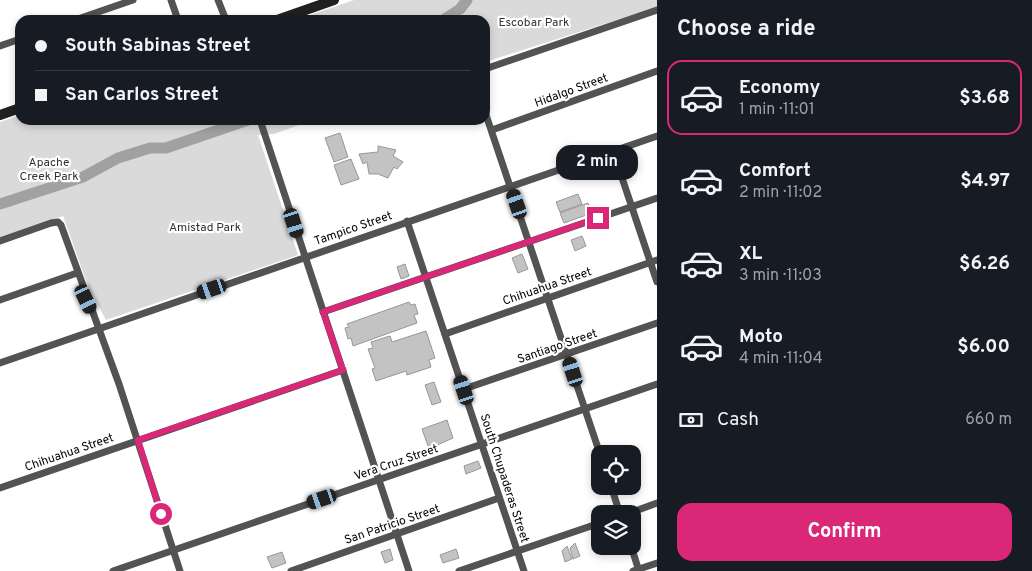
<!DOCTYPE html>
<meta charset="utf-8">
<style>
body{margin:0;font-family:Overpass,sans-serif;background:#242831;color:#f1f3f6;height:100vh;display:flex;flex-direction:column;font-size:19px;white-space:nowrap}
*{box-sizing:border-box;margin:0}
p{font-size:16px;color:#9ea1a6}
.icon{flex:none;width:28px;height:28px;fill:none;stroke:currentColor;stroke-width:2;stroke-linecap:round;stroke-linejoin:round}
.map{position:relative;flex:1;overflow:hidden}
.drawer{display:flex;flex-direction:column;background:#171b24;width:375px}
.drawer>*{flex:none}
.hud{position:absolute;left:15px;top:15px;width:475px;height:110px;border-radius:15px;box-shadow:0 2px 8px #0003;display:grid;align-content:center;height:110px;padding:0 20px;background:#171b24}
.controls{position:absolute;left:591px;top:445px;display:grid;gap:10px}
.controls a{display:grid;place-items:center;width:50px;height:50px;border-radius:10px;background:#171b24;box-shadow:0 2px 8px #0003;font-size:25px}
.end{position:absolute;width:22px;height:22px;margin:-11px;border:6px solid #db2777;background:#fff;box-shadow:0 0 0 2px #fff}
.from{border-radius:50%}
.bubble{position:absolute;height:35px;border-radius:15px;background:#171b24;box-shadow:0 2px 8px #0003;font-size:16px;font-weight:700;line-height:35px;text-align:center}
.car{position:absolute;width:15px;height:30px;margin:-15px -8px;border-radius:6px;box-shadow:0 0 4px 1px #0007;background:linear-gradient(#222 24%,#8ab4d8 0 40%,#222 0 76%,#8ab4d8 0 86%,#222 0)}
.hud b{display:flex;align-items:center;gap:18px;height:48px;font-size:19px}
.hud b+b{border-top:1px solid #363941}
.hud i{width:12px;height:12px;background:#f1f3f6}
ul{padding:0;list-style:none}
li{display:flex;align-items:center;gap:15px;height:75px;margin:0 10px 8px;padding:0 10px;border:2px solid transparent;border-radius:15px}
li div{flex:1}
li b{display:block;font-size:19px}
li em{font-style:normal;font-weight:700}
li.current{border-color:#db2777}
li>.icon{width:45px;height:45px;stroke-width:1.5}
h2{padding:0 20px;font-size:22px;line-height:60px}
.pay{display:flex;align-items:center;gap:12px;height:55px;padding:0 20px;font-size:19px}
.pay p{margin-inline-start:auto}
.button{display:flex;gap:10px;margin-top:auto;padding:10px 20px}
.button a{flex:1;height:58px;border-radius:15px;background:#db2777;color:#fff;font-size:20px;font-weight:700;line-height:58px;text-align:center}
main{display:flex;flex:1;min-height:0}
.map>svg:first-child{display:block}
</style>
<main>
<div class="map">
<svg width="657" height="571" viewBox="0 0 657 571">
<rect width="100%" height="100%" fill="#fff"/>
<g fill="#dadada">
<path d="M354 0H657V7L485 62V20H296Z"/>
<path d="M20 115V120H313L274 134 258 135 298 255 106 320 89 289 63 216 0 238V122Z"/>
</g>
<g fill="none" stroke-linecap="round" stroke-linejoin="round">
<g stroke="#a1a1a1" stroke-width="11">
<path d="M443 20 460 9 467 0"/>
<path d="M0 204 83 177 118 158 150 148H166L248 120"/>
</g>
</g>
<g fill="#c3c3c3" stroke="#979797">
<path d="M340 133 348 157 334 162 325 138Z"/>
<path d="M378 146 396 150 393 156 403 162 397 169 394 167 388 178 378 174H369L367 162 363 164 359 154 378 152Z"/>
<path d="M351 159 359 179 341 185 334 165Z"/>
<path d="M578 194 582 204 560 212 556 202Z"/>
<path d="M588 203 592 213 564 223 560 213Z"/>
<path d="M582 236 586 246 575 251 571 240Z"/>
<path d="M522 254 528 269 518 273 512 258Z"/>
<path d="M405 264 409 276 401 279 397 267Z"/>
<path d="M409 302 411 305 415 304 418 314 414 315 417 323 353 346 351 338 348 339 345 328 349 327 347 324Z"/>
<path d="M426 331 435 358 429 360 431 367 407 375 406 371 376 381 372 369 375 368 368 349 373 348 371 342 390 336 392 342Z"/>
<path d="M434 382 441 402 432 405 425 385Z"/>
<path d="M447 420 453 438 435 446 434 444 428 446 422 429Z"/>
<path d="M478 461 481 468 466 474 464 466Z"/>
<path d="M575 543 580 556 573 559 570 548Z"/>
<path d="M567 546 572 559 565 562 562 551Z"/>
<path d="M390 549 393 560 385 563 381 552Z"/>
<path d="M456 549 459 558 443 563 440 555Z"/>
<path d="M282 552 286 563 272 568 267 557Z"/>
</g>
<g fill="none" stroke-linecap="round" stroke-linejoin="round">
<g stroke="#535353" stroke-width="7">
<path d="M171 0 178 20"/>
<path d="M218 0 226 20"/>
<path d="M75 20 133 0"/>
<path d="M0 46 20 39"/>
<path d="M485 69 657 10"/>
<path d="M485 112 600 454"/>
<path d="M260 120 409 571"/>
<path d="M492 130 657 71"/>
<path d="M613 151 657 282"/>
<path d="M407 221 524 571"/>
<path d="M0 241 51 223 58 222 61 225 119 384 180 571"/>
<path d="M0 300 77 273"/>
<path d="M323 312 657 198"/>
<path d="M445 334 657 260"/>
<path d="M0 363 657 136"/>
<path d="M464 389 657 323"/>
<path d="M611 486 620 514"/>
<path d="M0 488 343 370"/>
<path d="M627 514 657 503"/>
<path d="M631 546 639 571"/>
<path d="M113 571 657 384"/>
<path d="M291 571 499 498"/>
<path d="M459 571 600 523"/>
<path d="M633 571 657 563"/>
</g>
<g stroke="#202020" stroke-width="10">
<path d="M277 20 334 0"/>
<path d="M0 115 20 108"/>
</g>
</g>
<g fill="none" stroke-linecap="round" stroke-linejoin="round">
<path stroke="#db2777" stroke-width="6" d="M161 514 138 440 343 370 323 312 598 218"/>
</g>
<g text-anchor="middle" stroke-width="4.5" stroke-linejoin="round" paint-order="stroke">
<g font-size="12" fill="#313131" stroke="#fff">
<text x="534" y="26">Escobar Park</text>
<text x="49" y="166">Apache<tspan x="49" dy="14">Creek Park</tspan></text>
<text x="205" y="231">Amistad Park</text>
</g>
<g font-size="12" fill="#000" stroke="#fff">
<text transform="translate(571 90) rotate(-20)" y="4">Hidalgo Street</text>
<text transform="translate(353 228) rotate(-19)" y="4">Tampico Street</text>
<text transform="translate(547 286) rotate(-19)" y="4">Chihuahua Street</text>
<text transform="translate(557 346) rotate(-19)" y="4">Santiago Street</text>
<text transform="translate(69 452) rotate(-19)" y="4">Chihuahua Street</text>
<text transform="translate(396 462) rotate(-19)" y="4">Vera Cruz Street</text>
<text transform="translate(505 478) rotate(72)" y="4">South Chupaderas Street</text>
<text transform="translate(392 524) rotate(-19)" y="4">San Patricio Street</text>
</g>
</g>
</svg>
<div class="controls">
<a><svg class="icon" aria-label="locate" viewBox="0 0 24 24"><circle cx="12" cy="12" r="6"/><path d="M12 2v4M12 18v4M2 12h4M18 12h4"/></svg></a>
<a><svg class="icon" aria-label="layers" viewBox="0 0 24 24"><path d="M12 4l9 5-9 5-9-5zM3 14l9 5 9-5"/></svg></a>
</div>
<i class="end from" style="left:161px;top:514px"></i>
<i class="end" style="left:598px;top:218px"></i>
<div class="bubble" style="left:556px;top:145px;width:82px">2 min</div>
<i class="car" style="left:517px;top:204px;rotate:341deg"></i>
<i class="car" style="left:294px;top:223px;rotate:162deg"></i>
<i class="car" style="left:212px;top:289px;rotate:251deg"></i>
<i class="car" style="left:86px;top:299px;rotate:155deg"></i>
<i class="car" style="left:573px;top:372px;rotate:342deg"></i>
<i class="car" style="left:464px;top:390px;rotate:342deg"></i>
<i class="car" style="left:322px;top:499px;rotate:251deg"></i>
<div class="hud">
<b><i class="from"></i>South Sabinas Street</b>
<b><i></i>San Carlos Street</b>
</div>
</div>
<section class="drawer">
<h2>Choose a ride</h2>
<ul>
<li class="current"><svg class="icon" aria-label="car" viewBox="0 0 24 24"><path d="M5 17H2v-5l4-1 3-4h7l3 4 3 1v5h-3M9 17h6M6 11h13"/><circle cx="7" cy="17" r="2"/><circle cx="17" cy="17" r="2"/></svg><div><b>Economy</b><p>1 min · 11:01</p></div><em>$3.68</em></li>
<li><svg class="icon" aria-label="car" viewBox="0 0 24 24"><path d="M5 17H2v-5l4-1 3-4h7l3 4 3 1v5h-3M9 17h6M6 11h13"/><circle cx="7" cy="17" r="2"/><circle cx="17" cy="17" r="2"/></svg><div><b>Comfort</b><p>2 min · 11:02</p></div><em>$4.97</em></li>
<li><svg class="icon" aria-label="car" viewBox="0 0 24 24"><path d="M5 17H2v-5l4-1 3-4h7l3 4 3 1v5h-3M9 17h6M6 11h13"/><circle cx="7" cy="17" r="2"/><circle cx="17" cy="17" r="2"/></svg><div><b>XL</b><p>3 min · 11:03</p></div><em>$6.26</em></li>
<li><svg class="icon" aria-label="car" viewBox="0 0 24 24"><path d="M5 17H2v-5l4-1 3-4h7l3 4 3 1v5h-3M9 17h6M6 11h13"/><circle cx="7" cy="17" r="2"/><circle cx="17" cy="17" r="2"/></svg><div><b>Moto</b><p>4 min · 11:04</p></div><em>$6.00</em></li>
</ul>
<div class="pay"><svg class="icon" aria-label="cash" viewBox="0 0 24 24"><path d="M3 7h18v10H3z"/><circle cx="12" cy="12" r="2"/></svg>Cash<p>660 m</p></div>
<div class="button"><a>Confirm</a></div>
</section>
</main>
